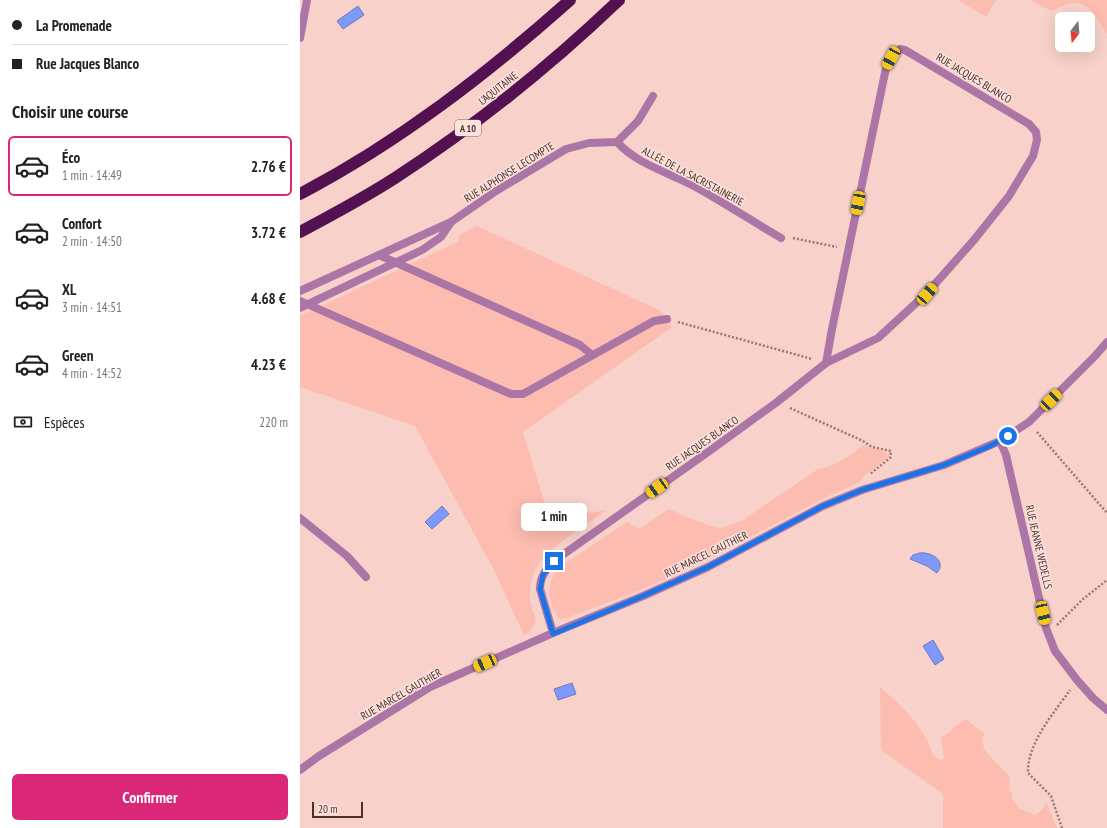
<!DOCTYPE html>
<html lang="fr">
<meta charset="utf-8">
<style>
body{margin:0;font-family:"PT Sans Narrow",sans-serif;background:#f6f6f6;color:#222;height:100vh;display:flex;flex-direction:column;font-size:15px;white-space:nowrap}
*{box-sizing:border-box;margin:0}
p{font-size:13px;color:#767676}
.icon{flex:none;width:22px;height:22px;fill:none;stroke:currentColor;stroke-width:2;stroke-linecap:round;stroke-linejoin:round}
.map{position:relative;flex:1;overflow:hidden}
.drawer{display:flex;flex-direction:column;background:#fff;width:300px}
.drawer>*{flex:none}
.guide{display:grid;align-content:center;height:88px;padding:0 12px;background:#fff}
.needle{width:26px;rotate:196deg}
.buttons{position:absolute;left:755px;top:12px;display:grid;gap:8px}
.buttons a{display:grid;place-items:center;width:40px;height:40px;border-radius:6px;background:#fff;box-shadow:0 4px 16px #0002;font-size:20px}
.scale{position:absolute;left:12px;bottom:10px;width:51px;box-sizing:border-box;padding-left:4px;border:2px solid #48302c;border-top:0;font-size:11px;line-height:14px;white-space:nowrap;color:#48302c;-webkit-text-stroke:3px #fce2dd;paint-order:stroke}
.end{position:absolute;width:18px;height:18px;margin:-9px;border:5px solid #1a73e8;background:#fff;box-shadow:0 0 0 2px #fff}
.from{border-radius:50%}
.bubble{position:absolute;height:28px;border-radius:6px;background:#fff;box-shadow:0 4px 16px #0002;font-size:13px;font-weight:800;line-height:28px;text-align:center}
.car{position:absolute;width:12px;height:24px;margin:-12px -6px;border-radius:5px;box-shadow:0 0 3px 1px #0007;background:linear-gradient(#f5c518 24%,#345 0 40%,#f5c518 0 76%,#345 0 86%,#f5c518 0)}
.guide b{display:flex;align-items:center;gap:14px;height:38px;font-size:15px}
.guide b+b{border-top:1px solid #e0e0e0}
.guide i{width:10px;height:10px;background:#222}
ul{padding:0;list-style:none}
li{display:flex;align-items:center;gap:12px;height:60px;margin:0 8px 6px;padding:0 4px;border:2px solid transparent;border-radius:6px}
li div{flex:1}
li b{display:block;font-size:15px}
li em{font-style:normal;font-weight:800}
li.active{border-color:#db2777}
li>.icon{width:36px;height:36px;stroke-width:1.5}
h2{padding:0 12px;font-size:18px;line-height:48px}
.pay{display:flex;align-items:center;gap:10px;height:44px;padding:0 12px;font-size:15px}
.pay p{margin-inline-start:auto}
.button{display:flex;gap:8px;margin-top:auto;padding:8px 12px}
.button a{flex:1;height:46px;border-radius:6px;background:#db2777;color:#fff;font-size:16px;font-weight:800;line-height:46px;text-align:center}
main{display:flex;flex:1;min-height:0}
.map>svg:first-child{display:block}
</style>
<main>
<section class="drawer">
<div class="guide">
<b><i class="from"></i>La Promenade</b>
<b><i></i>Rue Jacques Blanco</b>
</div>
<h2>Choisir une course</h2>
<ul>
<li class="active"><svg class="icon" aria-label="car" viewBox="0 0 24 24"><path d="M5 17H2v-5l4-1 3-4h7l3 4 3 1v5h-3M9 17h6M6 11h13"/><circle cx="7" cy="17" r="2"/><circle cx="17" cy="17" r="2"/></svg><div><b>Éco</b><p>1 min · 14:49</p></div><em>2.76 €</em></li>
<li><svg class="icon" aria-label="car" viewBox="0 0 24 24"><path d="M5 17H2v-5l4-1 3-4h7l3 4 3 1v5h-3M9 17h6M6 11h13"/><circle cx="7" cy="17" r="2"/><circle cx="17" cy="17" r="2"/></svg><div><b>Confort</b><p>2 min · 14:50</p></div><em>3.72 €</em></li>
<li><svg class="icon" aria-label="car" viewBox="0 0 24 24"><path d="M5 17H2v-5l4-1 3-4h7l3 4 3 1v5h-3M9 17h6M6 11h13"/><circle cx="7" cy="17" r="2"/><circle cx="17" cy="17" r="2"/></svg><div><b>XL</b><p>3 min · 14:51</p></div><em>4.68 €</em></li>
<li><svg class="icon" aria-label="car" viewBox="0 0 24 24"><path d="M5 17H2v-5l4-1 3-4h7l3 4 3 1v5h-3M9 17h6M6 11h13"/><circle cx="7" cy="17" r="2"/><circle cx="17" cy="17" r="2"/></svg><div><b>Green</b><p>4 min · 14:52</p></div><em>4.23 €</em></li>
</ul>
<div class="pay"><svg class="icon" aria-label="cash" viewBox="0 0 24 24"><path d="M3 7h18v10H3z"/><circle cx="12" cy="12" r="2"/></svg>Espèces<p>220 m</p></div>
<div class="button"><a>Confirmer</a></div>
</section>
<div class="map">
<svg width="807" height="828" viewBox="0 0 807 828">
<rect width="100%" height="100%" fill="#f7d1ca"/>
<g fill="#fcbcb0">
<path d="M658 0H696L686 17Z"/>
<path d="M730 0H807V34C798 22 791 0 771 3 765 4 757 9 751 11Z"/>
<path d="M177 226 361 311 372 327 223 432 249 518 264 517 307 510C290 522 244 551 236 568 232 577 229 588 230 598 231 616 245 621 224 635L193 568 115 426 0 387V316L159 241V235Z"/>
<path d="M564 445 587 453 589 456 588 458 565 475 560 482 526 497 401 563 335 592 267 618 261 619 257 616 252 605 249 594 251 582 254 574 264 564 327 522 339 529 369 509 389 518 420 529 443 520 518 469C536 467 550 455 564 445Z"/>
<path d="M580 687C597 702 615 718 626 738 631 746 631 759 642 760L644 757 641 739 643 736 649 733 654 727 666 719 685 734 682 738 684 749 686 752 709 776 710 782 709 788 712 794V799L720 809 735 815C740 813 746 807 746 801L757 828H643V794L581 750Z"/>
</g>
<g fill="#7d99fc" stroke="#6d7abe">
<path d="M58 6 64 15 43 29 37 21Z"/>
<path d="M142 506 149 514 132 529 125 522Z"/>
<path d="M620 553C627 552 642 557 640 567 640 569 638 571 637 573L627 566 610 559 613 555Z"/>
<path d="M633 640 644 659 635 665 623 646Z"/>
<path d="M272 683 276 694 258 700 254 689Z"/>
</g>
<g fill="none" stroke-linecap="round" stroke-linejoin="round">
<g stroke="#977973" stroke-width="2.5" stroke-dasharray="2 2" stroke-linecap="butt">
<path d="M493 238 537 247"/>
<path d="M378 322 512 359"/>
<path d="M490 408 563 441 572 447 591 451 590 458 570 474"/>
<path d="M737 432 807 513"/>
<path d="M757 625 782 600 807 580"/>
<path d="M762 828 751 796 728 773C727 743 754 713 770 690"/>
</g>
<g stroke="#ab76a6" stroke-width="8">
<path d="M79 255 280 345 292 355"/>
<path d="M0 301 211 394H223L354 321 367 319"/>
<path d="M0 308 122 250 141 237 151 222"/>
</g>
<g stroke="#ab76a6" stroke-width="8">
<path d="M0 38 7 0"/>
<path d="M317 142C337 164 367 172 394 186 423 202 452 221 481 238"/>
<path d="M0 291 151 222 196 191 266 149 289 143 317 142 338 121 353 96"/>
<path d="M700 441 706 455 746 628 755 651 777 680 793 698 807 710"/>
<path d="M0 518 47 556 66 577"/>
<path d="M253 633 240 589C240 577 246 569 254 561L408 452 477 402 526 363 578 338 627 293 674 240 709 196 733 156 737 140 736 132 729 124 605 50 600 49 591 58 586 68 532 329 526 363"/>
<path d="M0 770 19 756 130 687 253 633 343 596 408 567 523 506 562 490 644 465 700 441 729 422 795 356 807 342"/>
</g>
<g stroke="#541151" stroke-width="12">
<path d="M0 194C99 142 187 74 270 0"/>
<path d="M0 232C32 215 64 198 95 178 175 126 250 66 319 0"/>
</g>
</g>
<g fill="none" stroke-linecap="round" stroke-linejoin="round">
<path stroke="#1a73e8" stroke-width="5" d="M254 561 243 575 240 589 253 634 343 596 408 567 523 506 562 490 644 465 690 446 708 436"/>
</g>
<g text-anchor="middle" stroke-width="3" stroke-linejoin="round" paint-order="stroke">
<rect fill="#fce2dd" stroke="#7e6561" stroke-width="1" x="155" y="120" width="26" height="16" rx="3"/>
<g font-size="10" font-weight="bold" fill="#48302c">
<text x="168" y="132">A 10</text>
</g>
<g font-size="11" fill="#48302c" stroke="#fce2dd">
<text transform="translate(674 78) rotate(31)" y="4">RUE JACQUES BLANCO</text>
<text transform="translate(198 88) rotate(-38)" y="4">L'AQUITAINE</text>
<text transform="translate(209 172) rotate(-32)" y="4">RUE ALPHONSE LECOMPTE</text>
<text transform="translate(393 176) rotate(28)" y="4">ALLÉE DE LA SACRISTAINERIE</text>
<text transform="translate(402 443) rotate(-35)" y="4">RUE JACQUES BLANCO</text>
<text transform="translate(739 547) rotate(77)" y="4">RUE JEANNE WEDELLS</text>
<text transform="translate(406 554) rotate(-26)" y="4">RUE MARCEL GAUTHIER</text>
<text transform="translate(101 694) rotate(-30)" y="4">RUE MARCEL GAUTHIER</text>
</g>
</g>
</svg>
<div class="buttons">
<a><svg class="needle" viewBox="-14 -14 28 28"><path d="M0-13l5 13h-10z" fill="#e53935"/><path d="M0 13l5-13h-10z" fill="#767676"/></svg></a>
</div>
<div class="scale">20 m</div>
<i class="end from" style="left:708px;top:436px"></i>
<i class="end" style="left:254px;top:561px"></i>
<div class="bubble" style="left:221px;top:503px;width:66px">1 min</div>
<i class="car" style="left:591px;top:58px;rotate:208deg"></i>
<i class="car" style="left:558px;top:203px;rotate:191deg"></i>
<i class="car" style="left:627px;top:294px;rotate:41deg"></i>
<i class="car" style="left:751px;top:400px;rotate:45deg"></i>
<i class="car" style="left:357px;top:488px;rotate:235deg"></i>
<i class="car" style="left:743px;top:613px;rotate:167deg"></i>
<i class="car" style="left:185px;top:663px;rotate:246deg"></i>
</div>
</main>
